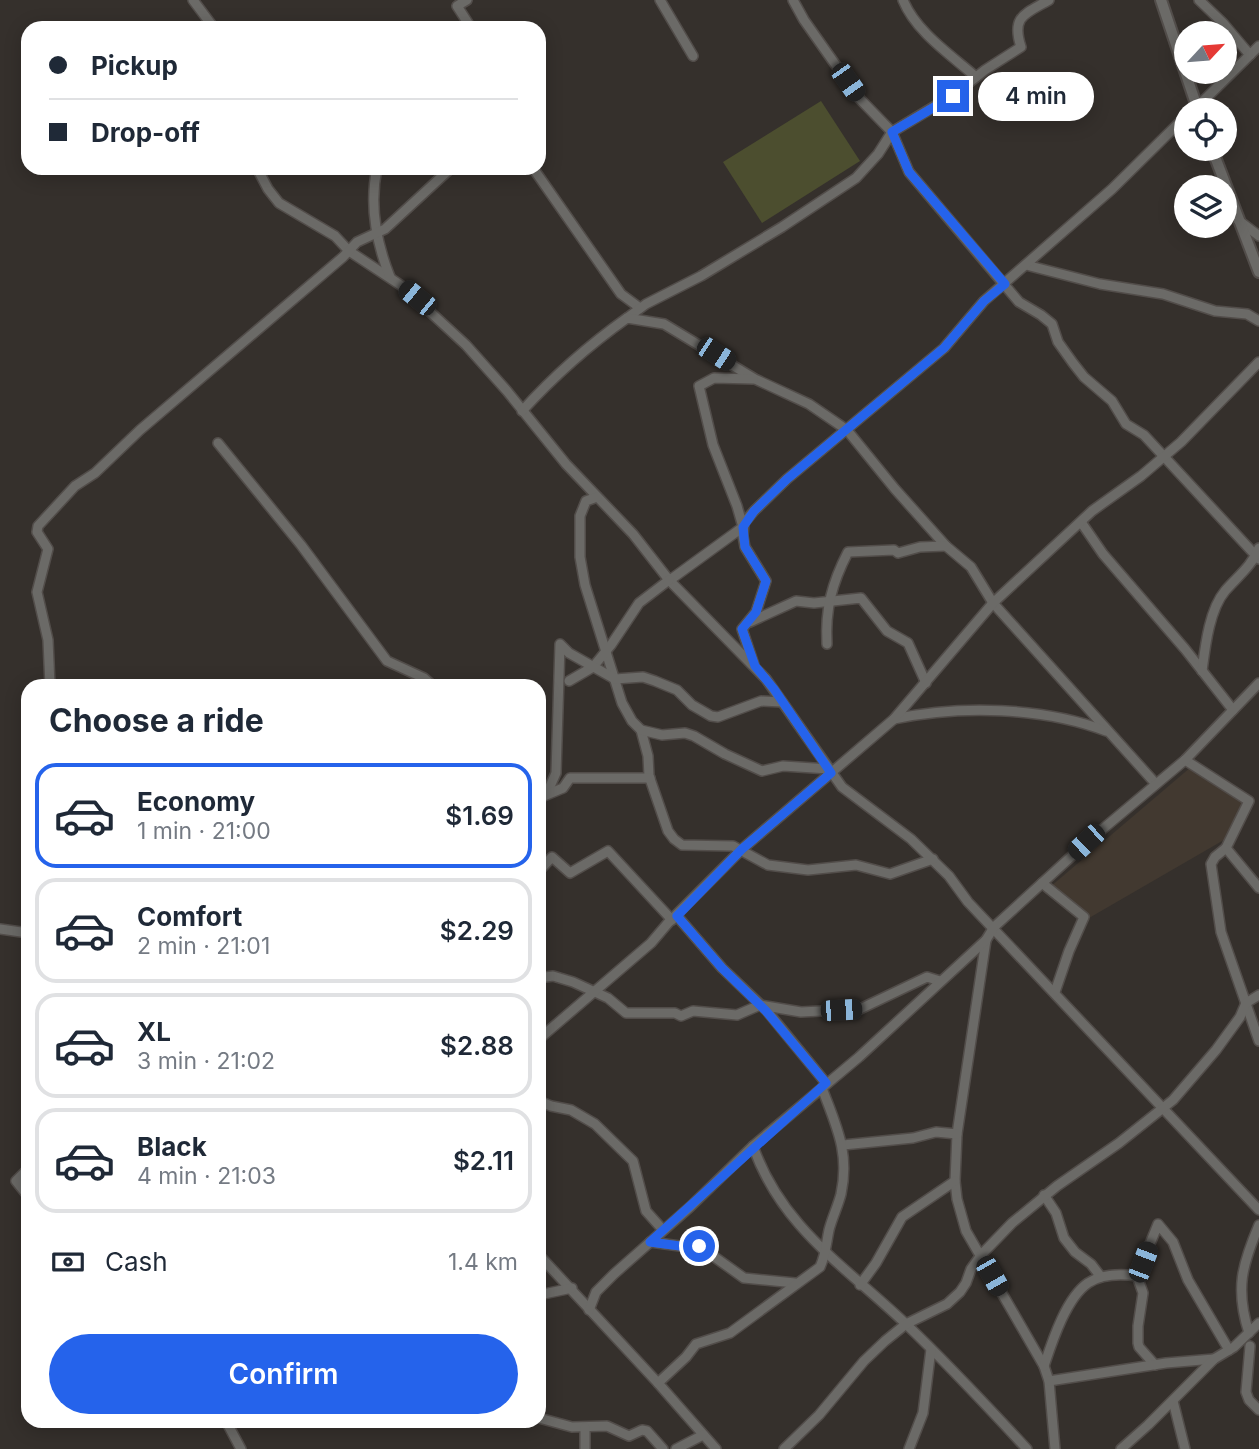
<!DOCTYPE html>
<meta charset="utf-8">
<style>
body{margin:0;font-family:Inter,sans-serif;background:#f6f6f7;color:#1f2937;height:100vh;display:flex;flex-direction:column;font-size:26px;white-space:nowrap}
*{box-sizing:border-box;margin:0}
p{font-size:23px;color:#747a83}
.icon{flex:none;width:38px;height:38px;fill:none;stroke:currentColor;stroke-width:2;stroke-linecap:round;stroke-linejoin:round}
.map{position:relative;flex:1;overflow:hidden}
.drawer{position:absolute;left:21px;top:679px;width:525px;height:749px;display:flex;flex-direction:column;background:#fff;border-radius:21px;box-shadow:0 4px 18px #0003}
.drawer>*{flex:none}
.banner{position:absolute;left:21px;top:21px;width:525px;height:154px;border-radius:21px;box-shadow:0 4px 18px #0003;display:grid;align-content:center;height:154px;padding:0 28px;background:#fff}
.needle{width:46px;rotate:64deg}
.tools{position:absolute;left:1174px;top:21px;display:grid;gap:14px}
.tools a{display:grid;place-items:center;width:63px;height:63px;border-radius:50%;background:#fff;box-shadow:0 4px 18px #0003;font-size:35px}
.end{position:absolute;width:32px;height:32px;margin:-16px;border:9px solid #2563eb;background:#fff;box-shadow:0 0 0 4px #fff}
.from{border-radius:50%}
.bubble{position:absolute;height:49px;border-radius:24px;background:#fff;box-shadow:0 4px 18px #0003;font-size:23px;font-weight:600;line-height:49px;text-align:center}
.car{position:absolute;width:21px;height:42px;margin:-21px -10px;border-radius:9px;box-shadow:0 0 5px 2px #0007;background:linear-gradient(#222 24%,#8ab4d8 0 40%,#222 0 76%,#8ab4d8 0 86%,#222 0)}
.banner b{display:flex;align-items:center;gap:24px;height:66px;font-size:26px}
.banner b+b{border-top:2px solid #e0e1e3}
.banner i{width:18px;height:18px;background:#1f2937}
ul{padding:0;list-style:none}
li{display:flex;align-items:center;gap:21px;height:105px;margin:0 14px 10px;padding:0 14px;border:4px solid #e0e1e3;border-radius:21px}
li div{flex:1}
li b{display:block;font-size:26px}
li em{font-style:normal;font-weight:600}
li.active{border-color:#2563eb}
li>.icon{width:63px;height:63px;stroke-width:1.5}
h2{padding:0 28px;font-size:32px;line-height:84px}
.pay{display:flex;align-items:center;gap:18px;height:77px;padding:0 28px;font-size:26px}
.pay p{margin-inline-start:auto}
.button{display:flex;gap:14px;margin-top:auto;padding:14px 28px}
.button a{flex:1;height:80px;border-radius:42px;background:#2563eb;color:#fff;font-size:28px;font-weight:600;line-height:80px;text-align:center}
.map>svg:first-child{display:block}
</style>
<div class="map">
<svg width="1259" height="1449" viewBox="0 0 1259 1449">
<rect width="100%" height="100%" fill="#35302c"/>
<path fill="#423930" d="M1191 767 1245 801 1229 837 1089 918 1050 887Z"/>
<path fill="#4c4e2f" d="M821 101 860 161 762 223 723 162Z"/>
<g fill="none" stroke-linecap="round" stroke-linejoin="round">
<defs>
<g id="minor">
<path d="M193 0 214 28"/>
<path d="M660 0 693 56"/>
<path d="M793 0 804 20 859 98 892 132 909 172 1019 302 1041 315 1052 324 1058 342 1073 363 1084 377 1112 401 1126 424 1144 435 1259 559"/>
<path d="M903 0C916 32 951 55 976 77"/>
<path d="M1199 0 1223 23 1250 55"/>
<path d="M466 28 468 23 457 6 467 0"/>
<path d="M1195 109 1259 46"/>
<path d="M257 168 268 189 279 203 335 236 349 251 402 286 466 345 507 391 566 464 633 534 669 580 766 679 842 787 911 839 949 876 968 902 1259 1210"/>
<path d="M377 168C369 206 376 242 390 277"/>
<path d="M533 168 621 294 640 308"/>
<path d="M1238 220 1259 236"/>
<path d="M1026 265 1100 284 1163 294 1215 311 1247 314 1259 321"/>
<path d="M627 318 646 304 701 276 782 227 856 178 878 154 892 132 952 96 985 70 1021 47C1011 16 1025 14 1049 0"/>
<path d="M522 411C553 377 589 345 627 318L664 324 755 379 809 404 847 430 895 489 946 546 971 567 993 603 1156 784"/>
<path d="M218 443 301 545 387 661 424 678 433 686"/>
<path d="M597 497 586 501 580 516V557L585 585 622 703 632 721 641 730 648 756 649 776 668 831 674 839 682 845 733 846 768 865 808 870 856 865 890 874 933 859"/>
<path d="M1081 522 1103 554 1185 649 1233 710"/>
<path d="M670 580 743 527 737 506 713 445 699 386 714 378 753 379"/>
<path d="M750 622 796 601 814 603 861 598 887 631 908 643 926 683"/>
<path d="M827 644C825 609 832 583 848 552L894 550 898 553 920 547 946 546"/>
<path d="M754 665 742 629 756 612 766 581 745 547 743 536 744 523 754 511 787 479 944 348 984 301 1112 189 1186 116"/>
<path d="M1202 671C1205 648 1209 610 1225 591 1237 577 1252 566 1259 548"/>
<path d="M569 681 593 667 611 645 639 603 669 580"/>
<path d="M50 686 48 640 37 592 48 549 37 532 38 526 75 486 95 473 140 430 343 257 357 242 385 229 451 168"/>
<path d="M894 719C960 705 1043 707 1106 731"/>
<path d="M641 730 662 735 685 733 694 736 725 754 762 771 783 766 829 769"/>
<path d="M1185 760 1249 801 1226 848 1215 857 1211 864 1221 932 1259 1041"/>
<path d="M548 791 556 773 560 644 569 653 615 679 643 677 655 681 677 690 692 705 711 716 718 717 761 701 782 702"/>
<path d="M539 798 563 788 570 778H650"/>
<path d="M1226 848 1259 888"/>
<path d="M539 871 552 857 570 873 608 851 672 920"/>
<path d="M1042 883 1084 917 1069 951 1055 992"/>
<path d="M677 916 722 968 767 1011 826 1083"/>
<path d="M0 929 28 933"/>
<path d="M986 940 957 1134 955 1181 957 1199 966 1231 1044 1366 1049 1381 1055 1449"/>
<path d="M539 978 553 976 573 982 608 998 626 1013H675L681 1016 693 1011 737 1015 760 1005 801 1012 860 1009 927 977 940 981"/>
<path d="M539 1039 651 943 668 923 742 849 894 719 993 603 1092 511 1141 476 1181 442 1259 362"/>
<path d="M539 1101 551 1106 571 1110 595 1124 633 1161 646 1211 663 1230"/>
<path d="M843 1145 913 1138 936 1132 957 1134"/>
<path d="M753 1146C782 1229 848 1268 908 1326 949 1365 988 1407 1027 1449"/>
<path d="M28 1169 16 1181 28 1196"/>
<path d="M1044 1195 1056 1213 1064 1238 1075 1252 1091 1264 1101 1277"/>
<path d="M650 1242 680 1246H699L744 1278 795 1283"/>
<path d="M539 1255 658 1383 716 1449"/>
<path d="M860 1285 876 1263 902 1217 955 1181"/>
<path d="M539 1295 572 1288"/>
<path d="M589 1310 596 1292 614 1274 690 1207 753 1146 859 1057 986 940 994 927 1086 843 1185 760 1259 683"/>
<path d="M1249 1333C1235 1289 1242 1265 1259 1225"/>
<path d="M1250 1346 1246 1392 1249 1400 1259 1410"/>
<path d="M1155 1365 1139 1347 1138 1343V1326L1143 1293 1137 1276 1158 1224 1173 1242 1188 1280 1229 1350"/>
<path d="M1044 1366C1052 1342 1066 1298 1088 1283 1102 1274 1122 1274 1137 1276"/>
<path d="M1049 1381 1166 1363 1214 1359"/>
<path d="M658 1383 686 1357 696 1344 730 1333 820 1267C826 1254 826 1244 829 1230 832 1218 838 1206 841 1194 850 1152 836 1126 822 1088"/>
<path d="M1173 1401 1185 1449"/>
<path d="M539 1418 572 1427 607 1426 629 1436 642 1430 647 1431 663 1449"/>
<path d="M226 1421 241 1449"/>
<path d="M585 1449V1428"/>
<path d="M676 1449 703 1435"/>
<path d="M784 1449 819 1415 864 1361 885 1341 906 1324 947 1304 960 1292 966 1283 971 1269 981 1255 1012 1223 1057 1186 1119 1143 1173 1100 1216 1050 1240 1017 1246 1003 1259 995"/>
<path d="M909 1449 923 1413 931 1349"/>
<path d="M1121 1449 1148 1425 1214 1359 1234 1347 1259 1323"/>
</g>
<g id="tertiary">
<path d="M1161 0 1198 110"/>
<path d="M1212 149 1259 272"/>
</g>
</defs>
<use href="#minor" stroke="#524d4a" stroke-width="12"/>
<use href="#tertiary" stroke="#524d4a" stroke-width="14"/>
<use href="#minor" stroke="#6b6a67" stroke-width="9"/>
<use href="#tertiary" stroke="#6b6a67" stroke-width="10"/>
</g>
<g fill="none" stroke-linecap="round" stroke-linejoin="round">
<path stroke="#2563eb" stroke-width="9" d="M699 1246H680L650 1242 826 1083 766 1011 722 968 677 916 742 849 831 773 774 689 755 666 742 629 756 612 766 581 745 547 743 527 754 511 787 479 944 348 984 301 1005 284 909 172 892 132 953 96"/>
</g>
</svg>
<div class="tools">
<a><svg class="needle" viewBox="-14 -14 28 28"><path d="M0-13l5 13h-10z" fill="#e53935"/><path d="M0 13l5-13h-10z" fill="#747a83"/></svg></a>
<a><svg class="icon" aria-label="locate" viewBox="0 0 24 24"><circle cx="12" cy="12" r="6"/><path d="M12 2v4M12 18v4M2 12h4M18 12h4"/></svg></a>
<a><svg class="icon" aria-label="layers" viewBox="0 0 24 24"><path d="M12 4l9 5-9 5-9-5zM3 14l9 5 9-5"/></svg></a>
</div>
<i class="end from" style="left:699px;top:1246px"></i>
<i class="end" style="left:953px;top:96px"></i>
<div class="bubble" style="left:978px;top:72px;width:116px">4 min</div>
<i class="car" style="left:848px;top:82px;rotate:145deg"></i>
<i class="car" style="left:417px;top:298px;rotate:309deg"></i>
<i class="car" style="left:716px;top:354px;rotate:123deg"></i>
<i class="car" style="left:1086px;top:842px;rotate:227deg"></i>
<i class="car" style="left:841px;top:1010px;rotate:87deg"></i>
<i class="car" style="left:1143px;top:1262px;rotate:21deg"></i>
<i class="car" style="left:992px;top:1276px;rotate:150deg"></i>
<div class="banner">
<b><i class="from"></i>Pickup</b>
<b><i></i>Drop-off</b>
</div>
<section class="drawer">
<h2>Choose a ride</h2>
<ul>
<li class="active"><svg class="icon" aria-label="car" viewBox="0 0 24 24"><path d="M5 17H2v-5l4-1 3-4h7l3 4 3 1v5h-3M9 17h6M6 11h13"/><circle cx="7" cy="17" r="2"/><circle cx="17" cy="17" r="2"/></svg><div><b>Economy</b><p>1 min · 21:00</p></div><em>$1.69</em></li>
<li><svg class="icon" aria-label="car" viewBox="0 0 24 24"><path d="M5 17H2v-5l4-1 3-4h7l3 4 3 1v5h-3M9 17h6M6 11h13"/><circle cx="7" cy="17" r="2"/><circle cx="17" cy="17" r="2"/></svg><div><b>Comfort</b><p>2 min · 21:01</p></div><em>$2.29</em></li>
<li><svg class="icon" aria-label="car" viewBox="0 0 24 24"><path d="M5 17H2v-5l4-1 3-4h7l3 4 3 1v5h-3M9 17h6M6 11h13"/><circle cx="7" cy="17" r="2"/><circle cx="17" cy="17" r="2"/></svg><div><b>XL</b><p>3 min · 21:02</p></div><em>$2.88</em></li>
<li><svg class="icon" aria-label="car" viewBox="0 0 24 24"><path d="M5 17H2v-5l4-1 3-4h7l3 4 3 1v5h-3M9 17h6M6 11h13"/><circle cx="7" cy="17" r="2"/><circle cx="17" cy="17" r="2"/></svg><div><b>Black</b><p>4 min · 21:03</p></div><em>$2.11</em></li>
</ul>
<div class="pay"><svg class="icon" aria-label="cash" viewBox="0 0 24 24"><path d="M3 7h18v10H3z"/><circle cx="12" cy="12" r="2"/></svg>Cash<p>1.4 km</p></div>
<div class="button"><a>Confirm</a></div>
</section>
</div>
